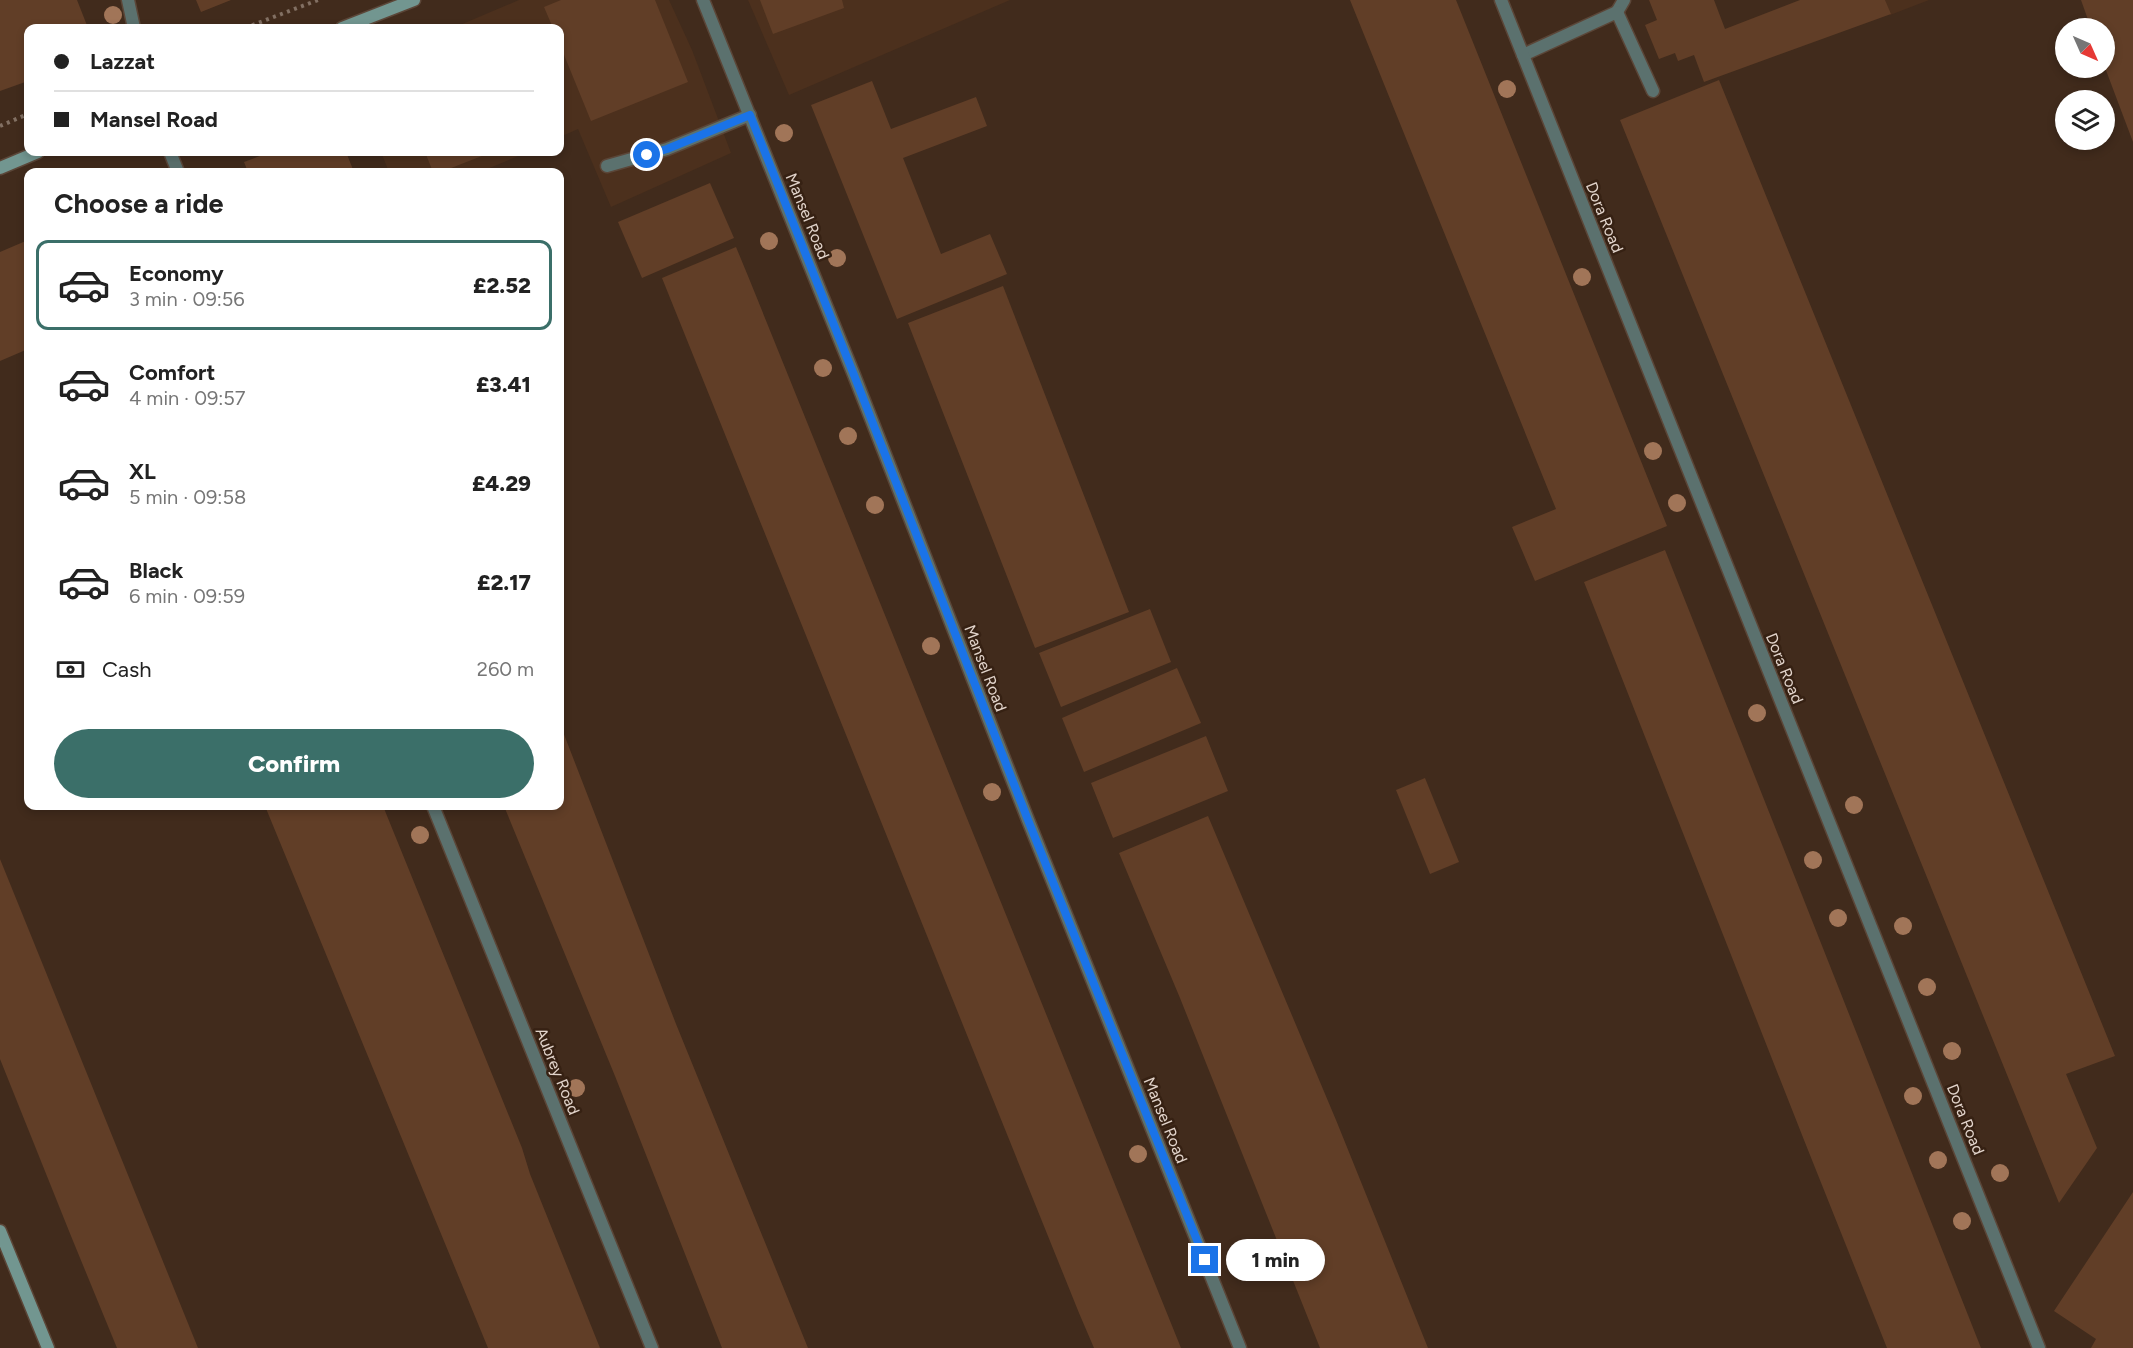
<!DOCTYPE html>
<meta charset="utf-8">
<style>
body{margin:0;font-family:Figtree,sans-serif;background:#f2f2f2;color:#222;height:100vh;display:flex;flex-direction:column;font-size:22px;white-space:nowrap}
*{box-sizing:border-box;margin:0}
p{font-size:20px;color:#767676}
.icon{flex:none;width:33px;height:33px;fill:none;stroke:currentColor;stroke-width:2;stroke-linecap:round;stroke-linejoin:round}
.map{position:relative;flex:1;overflow:hidden}
.panel{position:absolute;left:24px;top:168px;width:540px;height:642px;display:flex;flex-direction:column;background:#fff;border-radius:12px;box-shadow:0 3px 9px #0003}
.panel>*{flex:none}
.top-card{position:absolute;left:24px;top:24px;width:540px;height:132px;border-radius:12px;box-shadow:0 3px 9px #0003;display:grid;align-content:center;height:132px;padding:0 30px;background:#fff}
.needle{width:39px;rotate:135deg}
.controls{position:absolute;left:2055px;top:18px;display:grid;gap:12px}
.controls a{display:grid;place-items:center;width:60px;height:60px;border-radius:50%;background:#fff;box-shadow:0 3px 9px #0003;font-size:30px}
.end{position:absolute;width:27px;height:27px;margin:-14px;border:8px solid #1a73e8;background:#fff;box-shadow:0 0 0 3px #fff}
.from{border-radius:50%}
.bubble{position:absolute;height:42px;border-radius:21px;background:#fff;box-shadow:0 3px 9px #0003;font-size:20px;font-weight:800;line-height:42px;text-align:center}
.top-card b{display:flex;align-items:center;gap:21px;height:57px;font-size:22px}
.top-card b+b{border-top:2px solid #e0e0e0}
.top-card i{width:15px;height:15px;background:#222}
ul{padding:0;list-style:none}
li{display:flex;align-items:center;gap:18px;height:90px;margin:0 12px 9px;padding:0 18px;border:3px solid transparent;border-radius:12px}
li div{flex:1}
li b{display:block;font-size:22px}
li em{font-style:normal;font-weight:800}
li.on{border-color:#3b6f69}
li>.icon{width:54px;height:54px;stroke-width:1.5}
h2{padding:0 30px;font-size:27px;line-height:72px}
.pay{display:flex;align-items:center;gap:15px;height:66px;padding:0 30px;font-size:22px}
.pay p{margin-inline-start:auto}
.action{display:flex;gap:12px;margin-top:auto;padding:12px 30px}
.action a{flex:1;height:69px;border-radius:36px;background:#3b6f69;color:#fff;font-size:24px;font-weight:800;line-height:69px;text-align:center}
.map>svg:first-child{display:block}
</style>
<div class="map">
<svg width="2133" height="1348" viewBox="0 0 2133 1348">
<rect width="100%" height="100%" fill="#412b1c"/>
<g fill="#4c301d">
<path d="M519 0H669L692 50 731 153 611 207 578 129 560 137V28H453Z"/>
<path d="M748 0H1010L789 95Z"/>
<path d="M1885 0H1929L1890 15Z"/>
<path d="M381 152H528L480 172H389Z"/>
</g>
<g fill="#613e27">
<path d="M0 0H77L88 28H28V81L0 91Z"/>
<path d="M196 0H231L201 12Z"/>
<path d="M561 0H655L688 82 591 121 560 45V28H553L544 7Z"/>
<path d="M760 0H842L844 8 773 34Z"/>
<path d="M1350 0H1456L1667 526 1535 581 1512 527 1556 509Z"/>
<path d="M1649 0H1714L1725 29 1800 0H1885L1891 14 1704 82 1694 55 1678 61 1675 53 1659 59 1645 25 1657 20Z"/>
<path d="M2081 0H2133V142L2104 65V28H2091Z"/>
<path d="M1719 80 2115 1056 2066 1074 2097 1148 2059 1203 1620 120Z"/>
<path d="M872 81 891 129 976 97 987 126 903 158 941 254 990 234 1007 274 897 319 811 105Z"/>
<path d="M270 152H346L354 172H248L244 162Z"/>
<path d="M425 152H492L441 172H433Z"/>
<path d="M710 183 734 238 642 278 618 222Z"/>
<path d="M28 240V349L0 361V252Z"/>
<path d="M736 247 748 276 1181 1348H1094L1079 1313 662 278Z"/>
<path d="M1003 286 1129 612 1035 648 908 323Z"/>
<path d="M1665 550 1798 885 1981 1348H1887L1804 1140 1584 582Z"/>
<path d="M1150 609 1171 662 1061 707 1039 653Z"/>
<path d="M1177 668 1201 723 1084 772 1062 718Z"/>
<path d="M560 724 676 1024 808 1348H722L615 1076 504 806H560Z"/>
<path d="M1206 736 1228 791 1113 838 1091 783Z"/>
<path d="M1425 778 1459 862 1430 874 1396 790Z"/>
<path d="M265 806H383L522 1148 530 1174 600 1348H488Z"/>
<path d="M1208 816 1336 1120 1428 1348H1320L1180 998 1119 853Z"/>
<path d="M0 859 94 1091 198 1348H117L71 1236 0 1059Z"/>
<path d="M2133 1192V1348H2091L2096 1339 2054 1311Z"/>
</g>
<g fill="none" stroke-linecap="round" stroke-linejoin="round">
<defs>
<g id="lane">
<path d="M1617 12 1624 0"/>
<path d="M1523 55 1617 12 1653 91"/>
<path d="M607 166 667 149 750 115"/>
</g>
<g id="street">
<path d="M128 0 134 28"/>
<path d="M703 0 854 375 1028 820 1240 1348"/>
<path d="M1501 0 2039 1348"/>
<path d="M170 152 178 172"/>
<path d="M433 806 652 1348"/>
</g>
<g id="secondary">
<path d="M342 28 414 0"/>
<path d="M0 168 38 152"/>
<path d="M0 1231 48 1348"/>
</g>
</defs>
<use href="#lane" stroke="#5b4638" stroke-width="15"/>
<use href="#street" stroke="#5b4638" stroke-width="15"/>
<use href="#secondary" stroke="#5b4638" stroke-width="15"/>
<g stroke="#827063" stroke-width="4" stroke-dasharray="3 4.5" stroke-linecap="butt">
<path d="M245 28 318 0"/>
<path d="M0 126 28 114"/>
</g>
<use href="#lane" stroke="#5b716e" stroke-width="12"/>
<use href="#street" stroke="#5b716e" stroke-width="12"/>
<use href="#secondary" stroke="#729690" stroke-width="12"/>
</g>
<g fill="#a17558">
<circle cx="113" cy="15" r="9"/>
<circle cx="1507" cy="89" r="9"/>
<circle cx="784" cy="133" r="9"/>
<circle cx="769" cy="241" r="9"/>
<circle cx="837" cy="258" r="9"/>
<circle cx="1582" cy="277" r="9"/>
<circle cx="823" cy="368" r="9"/>
<circle cx="848" cy="436" r="9"/>
<circle cx="1653" cy="451" r="9"/>
<circle cx="1677" cy="503" r="9"/>
<circle cx="875" cy="505" r="9"/>
<circle cx="931" cy="646" r="9"/>
<circle cx="1757" cy="713" r="9"/>
<circle cx="992" cy="792" r="9"/>
<circle cx="1854" cy="805" r="9"/>
<circle cx="420" cy="835" r="9"/>
<circle cx="1813" cy="860" r="9"/>
<circle cx="1838" cy="918" r="9"/>
<circle cx="1903" cy="926" r="9"/>
<circle cx="1927" cy="987" r="9"/>
<circle cx="1952" cy="1051" r="9"/>
<circle cx="576" cy="1088" r="9"/>
<circle cx="1913" cy="1096" r="9"/>
<circle cx="1138" cy="1154" r="9"/>
<circle cx="1938" cy="1160" r="9"/>
<circle cx="2000" cy="1173" r="9"/>
<circle cx="1962" cy="1221" r="9"/>
</g>
<g fill="none" stroke-linecap="round" stroke-linejoin="round">
<path stroke="#1a73e8" stroke-width="8" d="M647 155 667 149 750 115 854 375 1028 820 1205 1260"/>
</g>
<g text-anchor="middle" stroke-width="5" stroke-linejoin="round" paint-order="stroke">
<g font-size="16" fill="#e2d4cb" stroke="#362113">
<text transform="translate(808 216) rotate(68)" y="6">Mansel Road</text>
<text transform="translate(1605 217) rotate(68)" y="6">Dora Road</text>
<text transform="translate(986 668) rotate(69)" y="6">Mansel Road</text>
<text transform="translate(1785 668) rotate(68)" y="6">Dora Road</text>
<text transform="translate(558 1071) rotate(68)" y="6">Aubrey Road</text>
<text transform="translate(1966 1119) rotate(68)" y="6">Dora Road</text>
<text transform="translate(1166 1120) rotate(68)" y="6">Mansel Road</text>
</g>
</g>
</svg>
<div class="controls">
<a><svg class="needle" viewBox="-14 -14 28 28"><path d="M0-13l5 13h-10z" fill="#e53935"/><path d="M0 13l5-13h-10z" fill="#767676"/></svg></a>
<a><svg class="icon" aria-label="layers" viewBox="0 0 24 24"><path d="M12 4l9 5-9 5-9-5zM3 14l9 5 9-5"/></svg></a>
</div>
<i class="end from" style="left:647px;top:155px"></i>
<i class="end" style="left:1205px;top:1260px"></i>
<div class="bubble" style="left:1226px;top:1239px;width:99px">1 min</div>
<div class="top-card">
<b><i class="from"></i>Lazzat</b>
<b><i></i>Mansel Road</b>
</div>
<section class="panel">
<h2>Choose a ride</h2>
<ul>
<li class="on"><svg class="icon" aria-label="car" viewBox="0 0 24 24"><path d="M5 17H2v-5l4-1 3-4h7l3 4 3 1v5h-3M9 17h6M6 11h13"/><circle cx="7" cy="17" r="2"/><circle cx="17" cy="17" r="2"/></svg><div><b>Economy</b><p>3 min · 09:56</p></div><em>£2.52</em></li>
<li><svg class="icon" aria-label="car" viewBox="0 0 24 24"><path d="M5 17H2v-5l4-1 3-4h7l3 4 3 1v5h-3M9 17h6M6 11h13"/><circle cx="7" cy="17" r="2"/><circle cx="17" cy="17" r="2"/></svg><div><b>Comfort</b><p>4 min · 09:57</p></div><em>£3.41</em></li>
<li><svg class="icon" aria-label="car" viewBox="0 0 24 24"><path d="M5 17H2v-5l4-1 3-4h7l3 4 3 1v5h-3M9 17h6M6 11h13"/><circle cx="7" cy="17" r="2"/><circle cx="17" cy="17" r="2"/></svg><div><b>XL</b><p>5 min · 09:58</p></div><em>£4.29</em></li>
<li><svg class="icon" aria-label="car" viewBox="0 0 24 24"><path d="M5 17H2v-5l4-1 3-4h7l3 4 3 1v5h-3M9 17h6M6 11h13"/><circle cx="7" cy="17" r="2"/><circle cx="17" cy="17" r="2"/></svg><div><b>Black</b><p>6 min · 09:59</p></div><em>£2.17</em></li>
</ul>
<div class="pay"><svg class="icon" aria-label="cash" viewBox="0 0 24 24"><path d="M3 7h18v10H3z"/><circle cx="12" cy="12" r="2"/></svg>Cash<p>260 m</p></div>
<div class="action"><a>Confirm</a></div>
</section>
</div>
